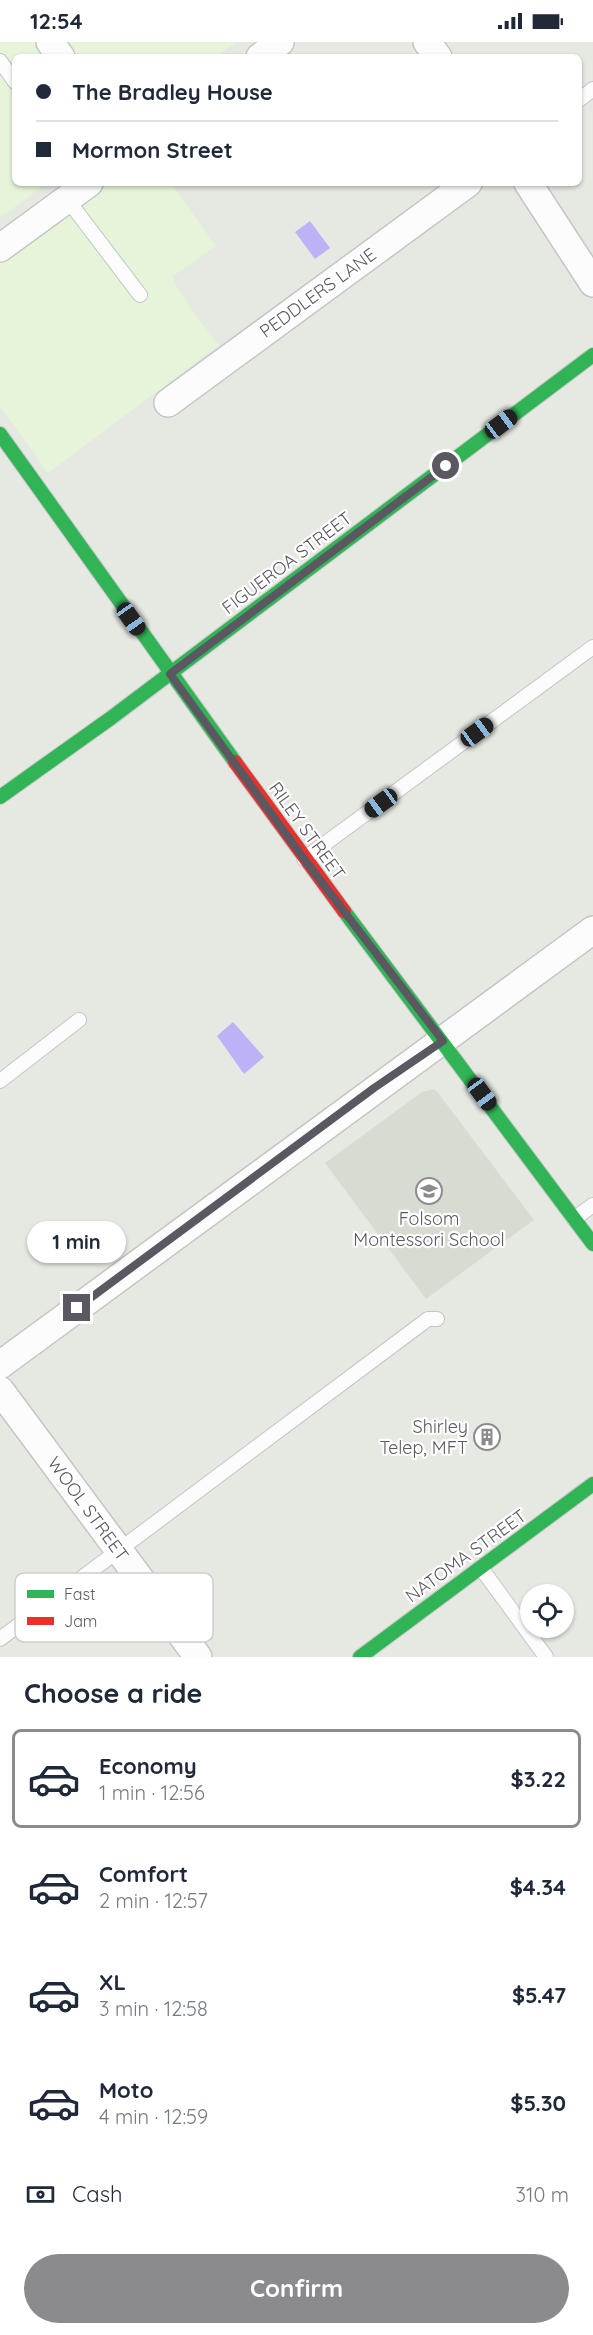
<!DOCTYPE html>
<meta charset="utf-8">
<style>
body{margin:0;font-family:Quicksand,sans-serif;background:#f6f6f7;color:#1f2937;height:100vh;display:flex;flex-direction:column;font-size:22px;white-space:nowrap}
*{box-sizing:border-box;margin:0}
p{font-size:20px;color:#747a83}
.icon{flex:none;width:33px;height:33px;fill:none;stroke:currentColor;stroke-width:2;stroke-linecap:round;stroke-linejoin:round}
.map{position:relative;height:1615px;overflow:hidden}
.panel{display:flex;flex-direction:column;background:#fff;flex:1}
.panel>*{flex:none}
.hud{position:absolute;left:12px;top:12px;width:570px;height:132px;border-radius:9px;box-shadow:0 2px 4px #0004;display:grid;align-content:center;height:132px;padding:0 24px;background:#fff}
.controls{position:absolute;left:520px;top:1542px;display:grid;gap:12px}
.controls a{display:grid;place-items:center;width:54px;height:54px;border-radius:50%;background:#fff;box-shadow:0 2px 4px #0004;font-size:30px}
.end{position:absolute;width:27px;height:27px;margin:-14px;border:8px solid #5b5861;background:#fff;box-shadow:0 0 0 3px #fff}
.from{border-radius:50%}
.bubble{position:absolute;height:42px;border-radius:21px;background:#fff;box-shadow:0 2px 4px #0004;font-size:20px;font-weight:700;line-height:42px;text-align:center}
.car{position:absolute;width:18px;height:36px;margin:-18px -9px;border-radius:8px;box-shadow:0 0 4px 2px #0007;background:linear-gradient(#222 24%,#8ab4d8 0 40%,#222 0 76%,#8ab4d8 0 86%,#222 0)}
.hud b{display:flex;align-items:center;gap:21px;height:57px;font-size:22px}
.hud b+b{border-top:2px solid #e0e1e3}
.hud i{width:15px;height:15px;background:#1f2937}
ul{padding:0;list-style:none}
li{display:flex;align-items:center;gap:18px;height:99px;margin:0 12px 9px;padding:0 12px;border:3px solid transparent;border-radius:9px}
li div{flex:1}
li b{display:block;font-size:22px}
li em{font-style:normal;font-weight:700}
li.selected{border-color:#8b8b8e}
li>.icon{width:54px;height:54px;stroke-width:1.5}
h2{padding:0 24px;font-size:27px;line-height:72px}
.pay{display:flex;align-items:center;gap:15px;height:66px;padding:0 24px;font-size:22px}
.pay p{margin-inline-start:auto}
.cta{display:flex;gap:12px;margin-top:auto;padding:12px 24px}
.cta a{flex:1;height:69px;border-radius:36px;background:#8b8b8e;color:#fff;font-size:24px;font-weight:700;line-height:69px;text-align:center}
.status{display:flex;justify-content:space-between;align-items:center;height:42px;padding:0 30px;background:#fff;direction:ltr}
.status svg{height:16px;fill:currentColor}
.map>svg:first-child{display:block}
</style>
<div class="status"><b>12:54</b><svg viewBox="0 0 49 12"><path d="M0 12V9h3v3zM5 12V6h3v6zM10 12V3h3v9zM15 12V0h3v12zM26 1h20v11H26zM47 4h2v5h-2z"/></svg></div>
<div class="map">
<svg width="593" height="1615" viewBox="0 0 593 1615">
<rect width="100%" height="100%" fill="#e5e9e2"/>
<g fill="#e6f5d9">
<path d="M0 0H236L216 15H15V141H47L0 176Z"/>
<path d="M110 141H171L216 204 173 234 176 244 197 275 219 303 48 431 0 364V221Z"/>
</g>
<path fill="#d7dcd2" d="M434 1047 439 1052 534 1178 426 1257 325 1121 422 1050Z"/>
<g fill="#beb2f6">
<path d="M310 179 330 206 315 217 295 190Z"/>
<path d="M233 980 264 1015 244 1032 217 994Z"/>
</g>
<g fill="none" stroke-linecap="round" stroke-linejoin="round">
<defs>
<g id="lane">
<path d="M0 19 15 40"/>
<path d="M579 58 593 47"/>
<path d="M67 157 140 253"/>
<path d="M304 817 593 605"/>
<path d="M0 1039 79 978"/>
<path d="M574 1177 593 1163"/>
<path d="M481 1526 546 1615"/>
<path d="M0 1597 428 1277H437"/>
</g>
<g id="street">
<path d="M50 0 61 15"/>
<path d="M427 0 438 15"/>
<path d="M260 15 280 0"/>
<path d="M528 141 593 241"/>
<path d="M0 206 89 141"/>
<path d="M168 361 468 141"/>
<path d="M0 1323 593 888"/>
<path d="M0 1348 198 1615"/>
</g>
<g id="fast">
<path d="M0 392 235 720"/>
<path d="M0 755 111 676 593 313"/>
<path d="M344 869 593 1202"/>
<path d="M360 1615 593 1442"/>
</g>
<path id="jam" d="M235 720 344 869"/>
</defs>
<use href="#lane" stroke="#c5c5c6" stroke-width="16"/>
<use href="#street" stroke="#c5c5c6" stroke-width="30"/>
<use href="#fast" stroke="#c6c8c8" stroke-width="16"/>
<use href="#jam" stroke="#c6c8c8" stroke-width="16"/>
<use href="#lane" stroke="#fbfcfb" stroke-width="14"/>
<use href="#street" stroke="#fbfcfb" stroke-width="27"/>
<use href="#fast" stroke="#30b455" stroke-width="14"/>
<use href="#jam" stroke="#e5322d" stroke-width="14"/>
</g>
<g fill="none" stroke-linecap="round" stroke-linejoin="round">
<path stroke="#5b5861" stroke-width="8" d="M77 1266 374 1046 443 999 304 817 170 632 446 424"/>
</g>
<defs>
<symbol id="school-ring" viewBox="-11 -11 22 22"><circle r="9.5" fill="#fff" stroke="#8b8b8e" stroke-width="1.5"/><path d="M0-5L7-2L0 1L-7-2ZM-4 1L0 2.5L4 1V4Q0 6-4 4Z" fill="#8b8b8e"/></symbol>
<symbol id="building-ring" viewBox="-11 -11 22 22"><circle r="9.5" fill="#fff" stroke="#8b8b8e" stroke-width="1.5"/><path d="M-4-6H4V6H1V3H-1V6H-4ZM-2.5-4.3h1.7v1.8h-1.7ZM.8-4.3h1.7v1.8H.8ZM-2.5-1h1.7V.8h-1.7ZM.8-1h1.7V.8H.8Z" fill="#8b8b8e"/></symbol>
</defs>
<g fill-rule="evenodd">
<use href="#school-ring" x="414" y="1134" width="30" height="30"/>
<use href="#building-ring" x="472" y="1380" width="30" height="30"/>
</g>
<g text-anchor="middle" stroke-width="4.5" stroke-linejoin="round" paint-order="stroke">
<g font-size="18" fill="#5b5861" stroke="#fff">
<text transform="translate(318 251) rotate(-36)" y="6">PEDDLERS LANE</text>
<text transform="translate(287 521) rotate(-37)" y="6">FIGUEROA STREET</text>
<text transform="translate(307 789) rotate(54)" y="6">RILEY STREET</text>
<text transform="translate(88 1467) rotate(54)" y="6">WOOL STREET</text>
<text transform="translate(466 1514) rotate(-36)" y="6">NATOMA STREET</text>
</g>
<g font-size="18" fill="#5b5861" stroke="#fff">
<text x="429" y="1183">Folsom<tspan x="429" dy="21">Montessori School</tspan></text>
<text x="468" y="1391" text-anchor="end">Shirley<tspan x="468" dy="21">Telep, MFT</tspan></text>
</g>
</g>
<rect x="15" y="1531" width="198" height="69" rx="9" fill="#fff" stroke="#cecdd0" stroke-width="1.5"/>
<rect x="27" y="1548" width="27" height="8" fill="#30b455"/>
<rect x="27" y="1575" width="27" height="8" fill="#e5322d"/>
<g font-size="16" fill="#5b5861">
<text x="64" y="1558">Fast</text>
<text x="64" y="1585">Jam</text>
</g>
</svg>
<div class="controls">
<a><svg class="icon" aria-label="locate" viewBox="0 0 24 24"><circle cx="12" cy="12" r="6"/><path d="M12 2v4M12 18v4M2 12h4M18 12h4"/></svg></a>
</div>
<i class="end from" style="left:446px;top:424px"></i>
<i class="end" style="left:77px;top:1266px"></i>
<div class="bubble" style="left:27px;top:1179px;width:99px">1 min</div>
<i class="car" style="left:501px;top:382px;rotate:53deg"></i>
<i class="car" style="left:131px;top:577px;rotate:145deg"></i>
<i class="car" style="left:477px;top:690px;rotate:54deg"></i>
<i class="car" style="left:381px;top:761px;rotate:234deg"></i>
<i class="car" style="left:482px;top:1052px;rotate:144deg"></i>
<div class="hud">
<b><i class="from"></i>The Bradley House</b>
<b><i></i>Mormon Street</b>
</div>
</div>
<section class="panel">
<h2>Choose a ride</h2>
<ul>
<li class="selected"><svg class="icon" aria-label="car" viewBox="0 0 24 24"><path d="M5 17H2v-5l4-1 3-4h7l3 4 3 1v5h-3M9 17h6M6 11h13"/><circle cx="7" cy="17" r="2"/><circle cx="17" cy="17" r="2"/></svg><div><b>Economy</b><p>1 min · 12:56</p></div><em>$3.22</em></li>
<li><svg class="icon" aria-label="car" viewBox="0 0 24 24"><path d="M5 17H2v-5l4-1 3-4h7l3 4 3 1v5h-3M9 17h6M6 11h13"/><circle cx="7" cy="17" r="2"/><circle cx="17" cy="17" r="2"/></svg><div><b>Comfort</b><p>2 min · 12:57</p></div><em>$4.34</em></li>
<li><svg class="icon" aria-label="car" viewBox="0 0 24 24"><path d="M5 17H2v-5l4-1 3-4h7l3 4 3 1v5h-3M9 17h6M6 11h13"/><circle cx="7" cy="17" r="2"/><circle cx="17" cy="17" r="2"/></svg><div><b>XL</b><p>3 min · 12:58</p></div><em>$5.47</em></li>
<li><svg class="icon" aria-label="car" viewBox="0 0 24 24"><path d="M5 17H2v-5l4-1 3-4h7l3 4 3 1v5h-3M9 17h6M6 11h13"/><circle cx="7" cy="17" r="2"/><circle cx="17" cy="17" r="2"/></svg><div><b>Moto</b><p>4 min · 12:59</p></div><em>$5.30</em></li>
</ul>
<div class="pay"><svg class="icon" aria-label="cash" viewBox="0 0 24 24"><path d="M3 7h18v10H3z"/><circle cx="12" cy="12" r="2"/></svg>Cash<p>310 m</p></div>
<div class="cta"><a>Confirm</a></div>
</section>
